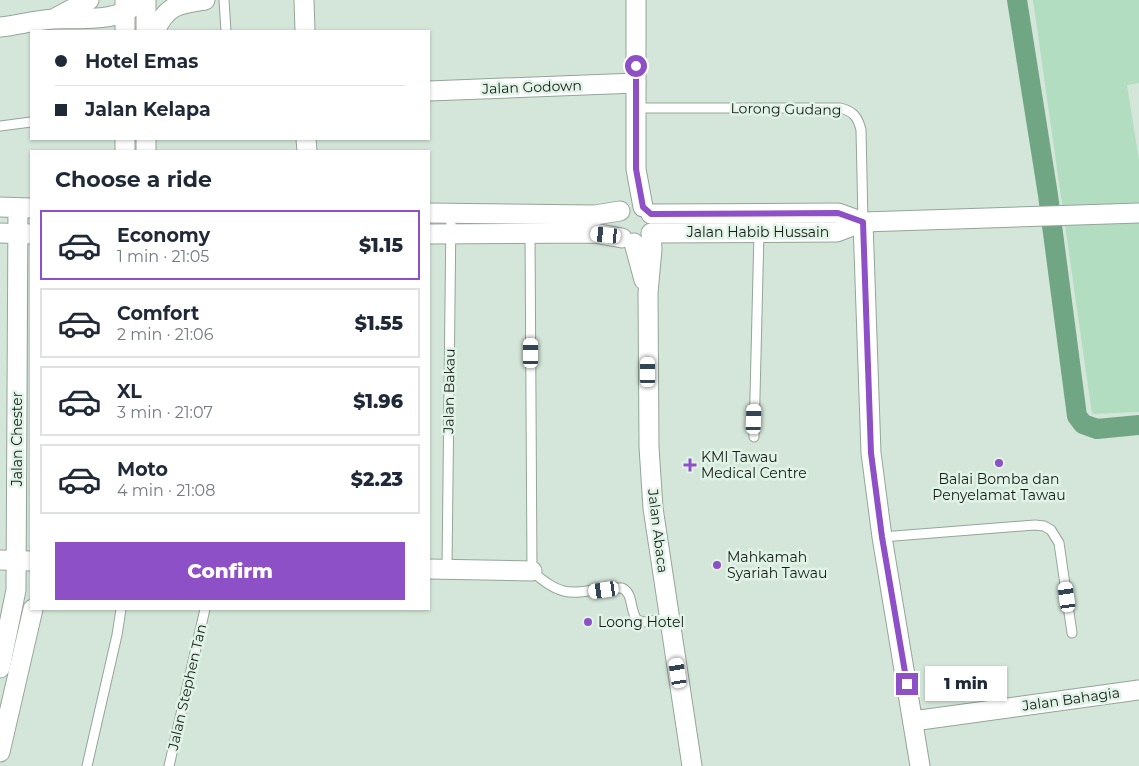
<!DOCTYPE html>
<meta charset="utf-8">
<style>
body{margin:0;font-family:Montserrat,sans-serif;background:#f2f2f3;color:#1f2937;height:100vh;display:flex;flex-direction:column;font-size:19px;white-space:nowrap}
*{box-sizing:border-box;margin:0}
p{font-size:16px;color:#747a83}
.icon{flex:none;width:28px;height:28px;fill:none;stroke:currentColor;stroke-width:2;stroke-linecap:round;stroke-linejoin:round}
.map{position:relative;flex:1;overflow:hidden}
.side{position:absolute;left:30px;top:150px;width:400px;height:460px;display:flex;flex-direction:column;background:#fff;border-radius:0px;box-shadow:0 1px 4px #0004}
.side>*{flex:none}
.hud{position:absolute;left:30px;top:30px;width:400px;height:110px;border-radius:0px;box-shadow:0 1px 4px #0004;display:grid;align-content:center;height:110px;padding:0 25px;background:#fff}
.end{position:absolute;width:22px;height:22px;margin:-11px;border:6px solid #8e50c6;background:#fff;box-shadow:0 0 0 2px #fff}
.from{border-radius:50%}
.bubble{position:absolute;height:35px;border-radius:0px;background:#fff;box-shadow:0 1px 4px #0004;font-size:16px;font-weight:800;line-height:35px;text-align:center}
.car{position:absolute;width:15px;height:30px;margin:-15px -8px;border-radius:6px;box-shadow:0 0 4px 1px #0007;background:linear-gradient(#fff 24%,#345 0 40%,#fff 0 76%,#345 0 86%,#fff 0)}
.hud b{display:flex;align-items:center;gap:18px;height:48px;font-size:19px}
.hud b+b{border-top:1px solid #e0e1e3}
.hud i{width:12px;height:12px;background:#1f2937}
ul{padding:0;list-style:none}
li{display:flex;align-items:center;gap:15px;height:70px;margin:0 10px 8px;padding:0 15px;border:2px solid #e0e1e3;border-radius:0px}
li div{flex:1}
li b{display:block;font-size:19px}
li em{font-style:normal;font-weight:800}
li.active{border-color:#8e50c6}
li>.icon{width:45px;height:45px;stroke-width:1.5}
h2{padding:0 25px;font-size:22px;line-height:60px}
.action{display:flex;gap:10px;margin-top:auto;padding:10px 25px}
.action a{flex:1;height:58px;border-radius:0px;background:#8e50c6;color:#fff;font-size:20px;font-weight:800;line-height:58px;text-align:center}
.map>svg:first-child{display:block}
</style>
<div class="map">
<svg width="1139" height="766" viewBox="0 0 1139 766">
<rect width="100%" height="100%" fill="#d4e6d9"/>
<path fill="#b2ddc0" d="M1033 0H1139V83L1127 85 1139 160V412L1092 414Z"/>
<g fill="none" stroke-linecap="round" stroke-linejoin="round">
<path stroke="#71a684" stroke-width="20" d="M1017 0 1048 195 1077 416 1083 424 1097 429 1139 425"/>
<defs>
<g id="lane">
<path d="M224 0 226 31"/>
<path d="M636 108H840C853 111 858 117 861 130L863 222"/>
<path d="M0 126 31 122"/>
<path d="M530 234 532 571C571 607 580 586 622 588 634 594 629 609 637 620L645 622 670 618"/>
<path d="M754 437 759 232"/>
<path d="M882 537 1035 525 1044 526 1051 530 1059 543 1072 633"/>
<path d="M447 569 451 213"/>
<path d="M87 766 117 635 121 609"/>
<path d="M169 766 205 609"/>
</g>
<g id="street">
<path d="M146 0V31"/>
<path d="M304 0 305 31"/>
<path d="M636 0V169L643 207"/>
<path d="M57 17 89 0"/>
<path d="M0 27C18 25 36 20 54 19 76 18 127 23 138 0"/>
<path d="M125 31V1"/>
<path d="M155 31C167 5 178 4 205 0"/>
<path d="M429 91 636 83"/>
<path d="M125 139V151"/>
<path d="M146 139V151"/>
<path d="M306 139 307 151"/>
<path d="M0 207 30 208"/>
<path d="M429 213 595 215 620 211"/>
<path d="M651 214 838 213 863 222"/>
<path d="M863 222 871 453 882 537 920 766"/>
<path d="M0 233 31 234"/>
<path d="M429 234 594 233 622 238"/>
<path d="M634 243 644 280"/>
<path d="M0 560 31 561"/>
<path d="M429 569 532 571"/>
<path d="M0 668 16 590 18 208"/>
<path d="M913 721 1139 690"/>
<path d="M0 752 33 609"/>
<path d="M692 766 653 508 649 447 648 293 652 249 651 233 837 232 863 222 1139 213"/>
</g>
</defs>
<use href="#lane" stroke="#94a599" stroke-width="11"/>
<use href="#street" stroke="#94a599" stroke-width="21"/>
<use href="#lane" stroke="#fff" stroke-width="9"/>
<use href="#street" stroke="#fff" stroke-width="19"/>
</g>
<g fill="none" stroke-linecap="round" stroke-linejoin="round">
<path stroke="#8e50c6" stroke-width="6" d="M636 66V169L643 207 651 214 838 213 863 222 871 453 882 537 907 684"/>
</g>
<g fill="#8e50c6" stroke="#e1f3e7" stroke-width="2">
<circle cx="999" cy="463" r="5"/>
<path d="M687.5 457.5h5v5h5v5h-5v5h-5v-5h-5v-5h5z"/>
<circle cx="717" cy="565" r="5"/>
<circle cx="588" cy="622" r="5"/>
</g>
<g text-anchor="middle" stroke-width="5" stroke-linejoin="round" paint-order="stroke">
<g font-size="14" fill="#171d19" stroke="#e1f3e7">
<text transform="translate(532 87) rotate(-2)" y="5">Jalan Godown</text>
<text transform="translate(786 109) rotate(1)" y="5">Lorong Gudang</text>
<text x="758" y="237">Jalan Habib Hussain</text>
<text transform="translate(449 391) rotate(-89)" y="5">Jalan Bakau</text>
<text transform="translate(17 439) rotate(-90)" y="5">Jalan Chester</text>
<text transform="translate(658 531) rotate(83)" y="5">Jalan Abaca</text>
<text transform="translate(187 687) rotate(-77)" y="5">Jalan Stephen Tan</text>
<text transform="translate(1071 699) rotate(-8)" y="5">Jalan Bahagia</text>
</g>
<g font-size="14" fill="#171d19" stroke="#e1f3e7" text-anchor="start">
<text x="701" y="462">KMI Tawau<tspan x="701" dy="16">Medical Centre</tspan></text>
<text x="999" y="484" text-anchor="middle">Balai Bomba dan<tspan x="999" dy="16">Penyelamat Tawau</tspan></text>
<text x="727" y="562">Mahkamah<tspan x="727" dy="16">Syariah Tawau</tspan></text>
<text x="598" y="627">Loong Hotel</text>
</g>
</g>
</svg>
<i class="end from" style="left:636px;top:66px"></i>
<i class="end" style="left:907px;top:684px"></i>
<div class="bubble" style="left:925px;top:666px;width:82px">1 min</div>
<i class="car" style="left:606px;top:235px;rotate:276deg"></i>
<i class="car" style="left:531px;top:353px;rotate:0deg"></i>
<i class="car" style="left:648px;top:372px;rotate:0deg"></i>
<i class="car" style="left:754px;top:419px;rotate:2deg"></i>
<i class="car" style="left:604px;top:590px;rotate:262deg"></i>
<i class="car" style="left:1067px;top:597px;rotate:352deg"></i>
<i class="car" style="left:678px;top:673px;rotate:351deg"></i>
<div class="hud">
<b><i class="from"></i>Hotel Emas</b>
<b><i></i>Jalan Kelapa</b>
</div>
<section class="side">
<h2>Choose a ride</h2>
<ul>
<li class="active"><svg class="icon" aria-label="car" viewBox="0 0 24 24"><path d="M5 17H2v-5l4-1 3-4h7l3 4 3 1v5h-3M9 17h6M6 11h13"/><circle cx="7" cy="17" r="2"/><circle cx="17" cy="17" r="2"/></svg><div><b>Economy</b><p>1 min · 21:05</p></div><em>$1.15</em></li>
<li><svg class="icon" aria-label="car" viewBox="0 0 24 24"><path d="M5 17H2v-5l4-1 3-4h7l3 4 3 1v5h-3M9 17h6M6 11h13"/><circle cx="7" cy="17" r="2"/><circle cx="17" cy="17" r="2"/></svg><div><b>Comfort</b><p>2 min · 21:06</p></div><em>$1.55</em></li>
<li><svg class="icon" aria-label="car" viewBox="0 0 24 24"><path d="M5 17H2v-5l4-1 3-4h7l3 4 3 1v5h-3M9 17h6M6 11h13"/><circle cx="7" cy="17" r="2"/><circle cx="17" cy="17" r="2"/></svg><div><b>XL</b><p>3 min · 21:07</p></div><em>$1.96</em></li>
<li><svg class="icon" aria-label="car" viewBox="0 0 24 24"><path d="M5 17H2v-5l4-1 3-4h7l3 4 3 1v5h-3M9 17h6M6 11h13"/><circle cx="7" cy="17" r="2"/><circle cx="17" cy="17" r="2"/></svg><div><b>Moto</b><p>4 min · 21:08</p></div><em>$2.23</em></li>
</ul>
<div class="action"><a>Confirm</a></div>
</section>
</div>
